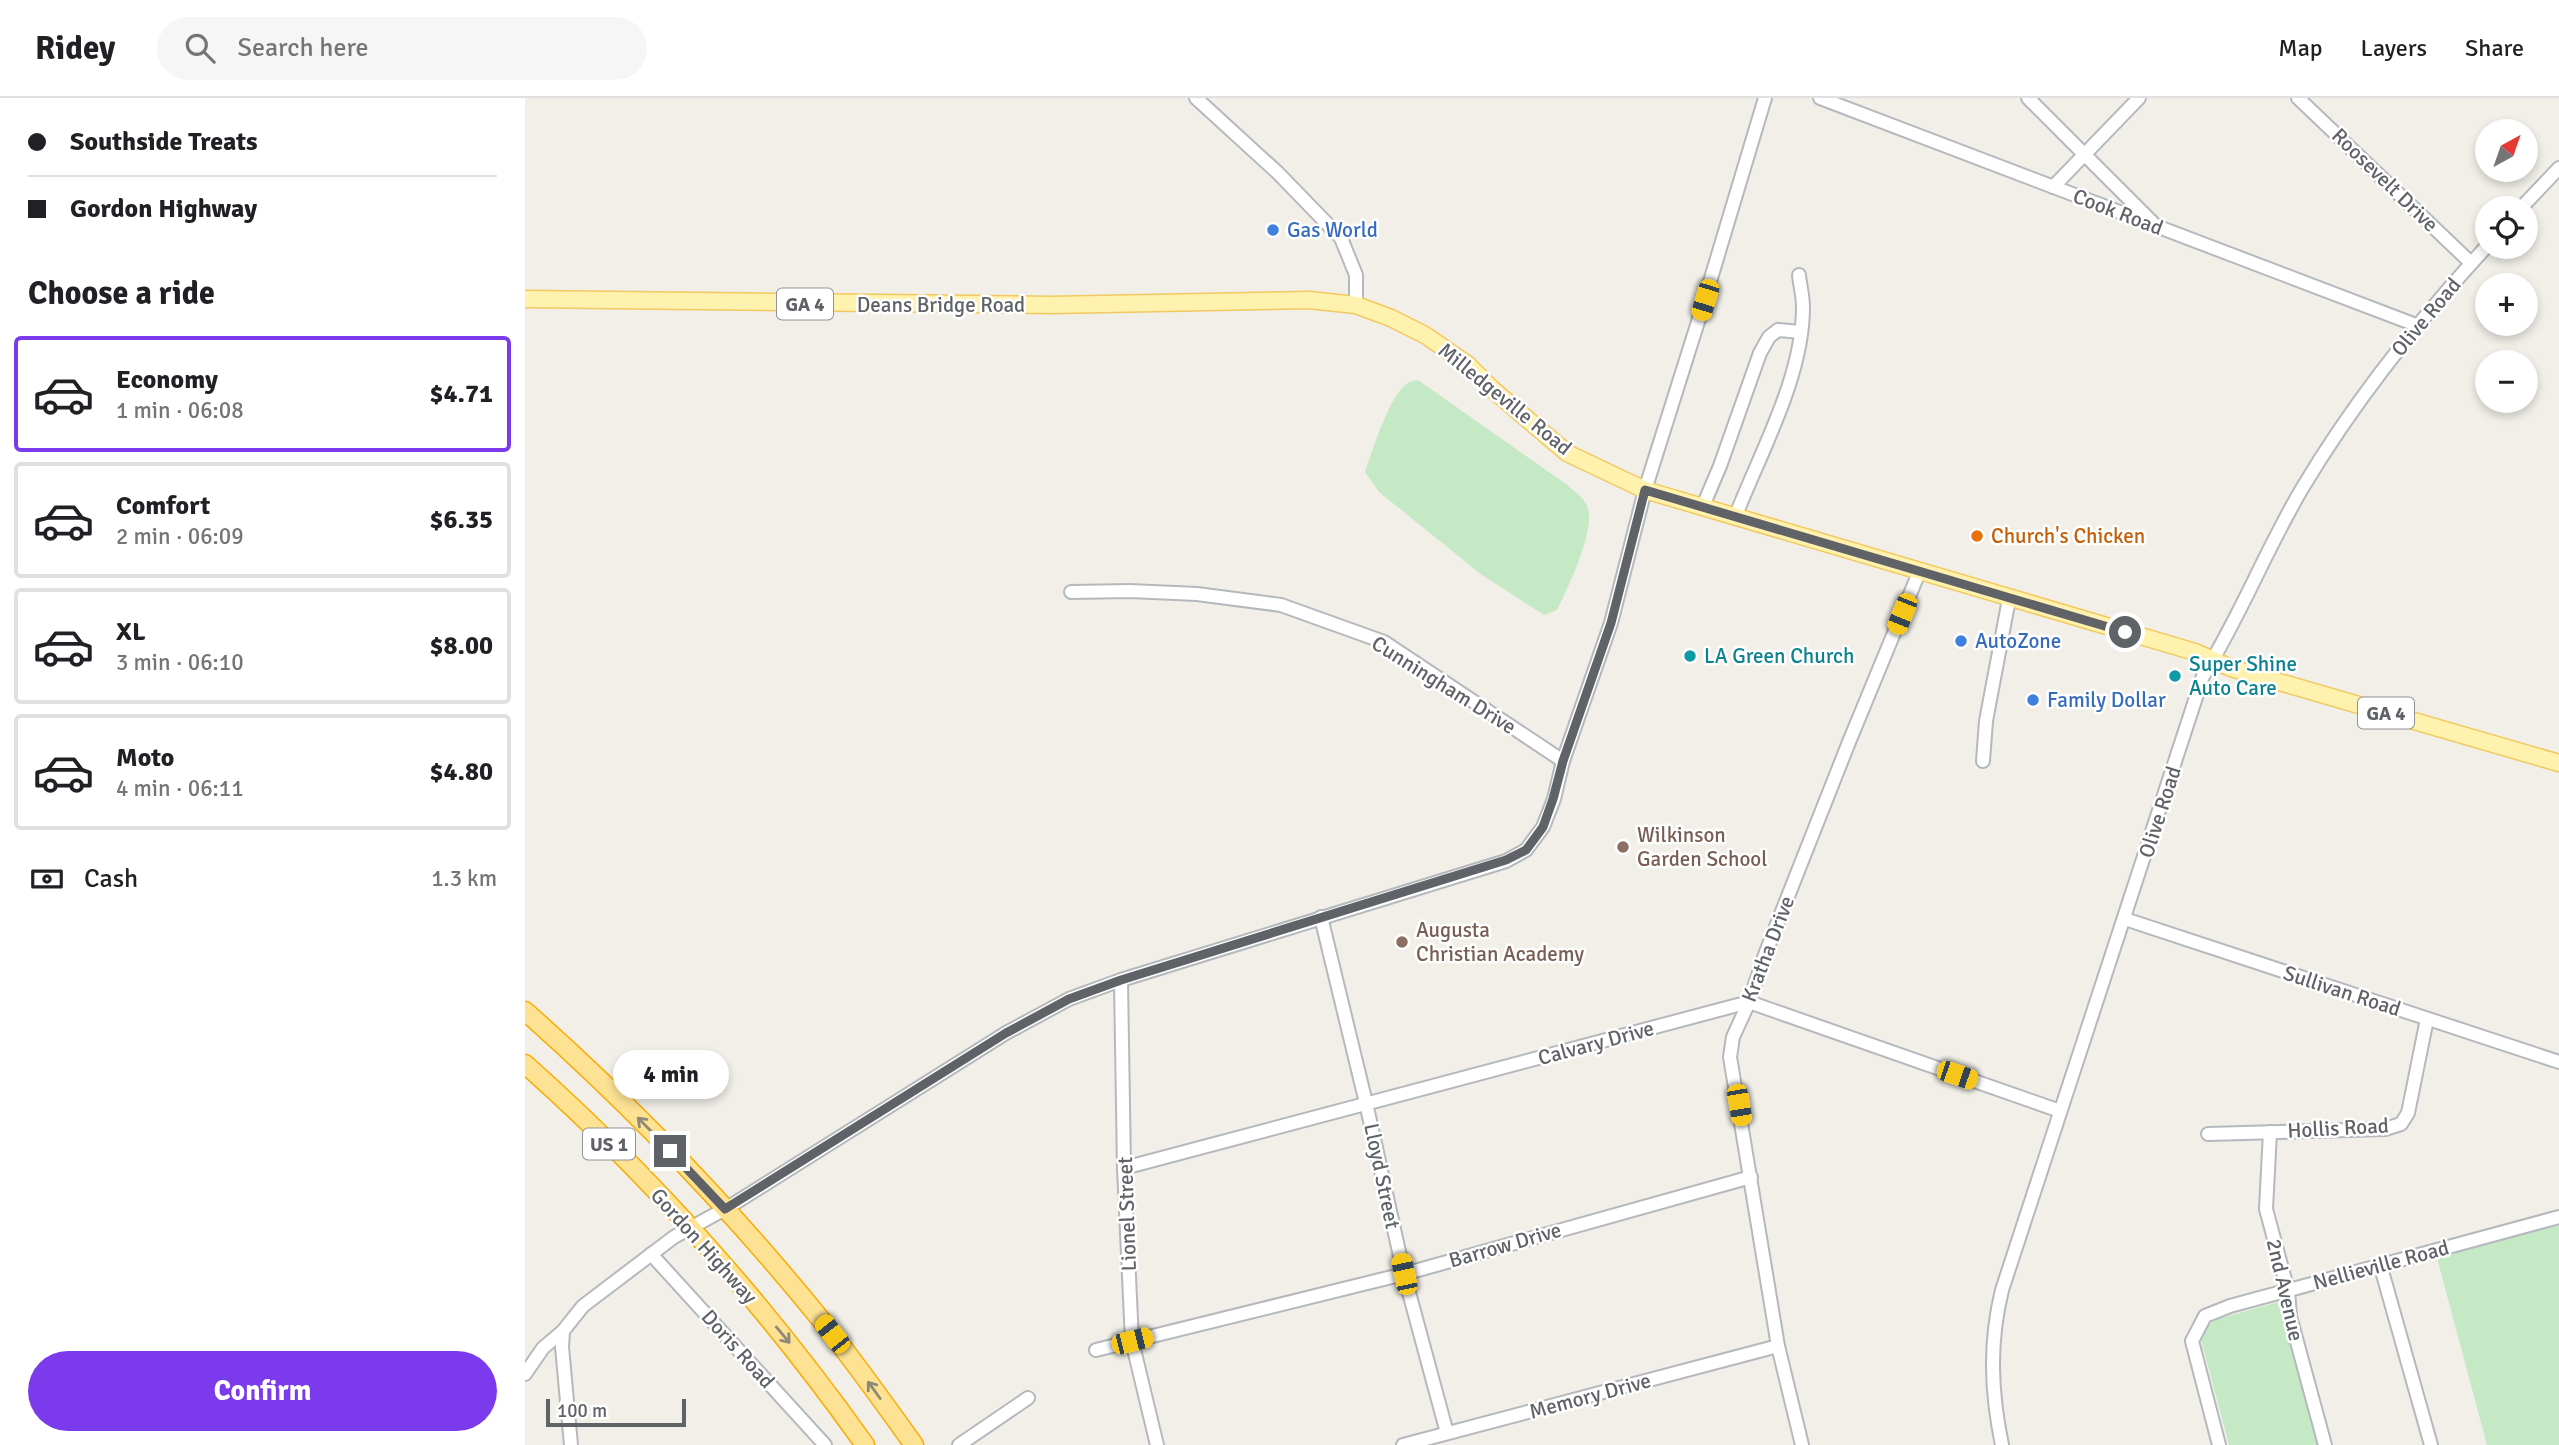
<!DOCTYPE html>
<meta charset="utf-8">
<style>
body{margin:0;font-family:Signika,sans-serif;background:#f6f6f6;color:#202124;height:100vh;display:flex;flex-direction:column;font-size:26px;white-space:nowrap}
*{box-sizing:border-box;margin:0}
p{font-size:23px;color:#757577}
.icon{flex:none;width:38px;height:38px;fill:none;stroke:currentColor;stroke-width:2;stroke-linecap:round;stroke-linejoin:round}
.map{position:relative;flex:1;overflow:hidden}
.drawer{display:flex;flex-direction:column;background:#fff;width:525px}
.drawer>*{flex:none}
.hud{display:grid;align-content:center;height:154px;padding:0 28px;background:#fff}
.needle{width:46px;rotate:40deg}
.buttons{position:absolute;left:1950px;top:21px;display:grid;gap:14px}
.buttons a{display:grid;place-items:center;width:63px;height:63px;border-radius:50%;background:#fff;box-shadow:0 4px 10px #0003;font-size:35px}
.scale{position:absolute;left:21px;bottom:18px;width:140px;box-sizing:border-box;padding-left:7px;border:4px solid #5f6368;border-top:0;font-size:19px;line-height:24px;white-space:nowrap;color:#5f6368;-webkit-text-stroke:5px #fff;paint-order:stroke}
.end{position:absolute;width:32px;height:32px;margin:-16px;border:9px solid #5f6368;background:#fff;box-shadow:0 0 0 4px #fff}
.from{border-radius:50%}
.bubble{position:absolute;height:49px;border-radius:24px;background:#fff;box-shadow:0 4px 10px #0003;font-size:23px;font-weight:800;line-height:49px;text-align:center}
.car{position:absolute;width:21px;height:42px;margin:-21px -10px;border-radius:9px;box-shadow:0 0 5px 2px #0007;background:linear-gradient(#f5c518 24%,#345 0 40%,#f5c518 0 76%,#345 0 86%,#f5c518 0)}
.hud b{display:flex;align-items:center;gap:24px;height:66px;font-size:26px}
.hud b+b{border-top:2px solid #e0e0e0}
.hud i{width:18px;height:18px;background:#202124}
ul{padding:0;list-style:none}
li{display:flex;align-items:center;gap:21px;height:116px;margin:0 14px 10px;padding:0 14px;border:4px solid #e0e0e0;border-radius:7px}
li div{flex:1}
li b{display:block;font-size:26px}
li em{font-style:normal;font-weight:800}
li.current{border-color:#7c3aed}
li>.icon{width:63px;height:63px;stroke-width:1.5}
h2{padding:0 28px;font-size:32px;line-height:84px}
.pay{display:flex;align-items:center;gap:18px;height:77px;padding:0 28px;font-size:26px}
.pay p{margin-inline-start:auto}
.primary-button{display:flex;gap:14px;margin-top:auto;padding:14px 28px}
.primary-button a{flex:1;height:80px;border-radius:42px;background:#7c3aed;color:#fff;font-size:28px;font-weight:800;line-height:80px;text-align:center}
header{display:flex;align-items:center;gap:42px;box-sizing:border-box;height:98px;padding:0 35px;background:#fff;border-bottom:2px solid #e0e0e0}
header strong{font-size:33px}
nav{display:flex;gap:38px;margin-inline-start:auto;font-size:24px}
.search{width:490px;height:63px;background:#f6f6f6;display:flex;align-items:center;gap:18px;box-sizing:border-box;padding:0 24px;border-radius:38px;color:#757577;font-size:26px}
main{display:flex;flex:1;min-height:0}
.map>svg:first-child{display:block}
</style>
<header>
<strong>Ridey</strong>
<div class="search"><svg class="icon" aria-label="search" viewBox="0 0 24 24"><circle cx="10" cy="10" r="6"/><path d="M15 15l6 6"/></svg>Search here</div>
<nav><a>Map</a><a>Layers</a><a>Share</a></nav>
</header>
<main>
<section class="drawer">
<div class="hud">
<b><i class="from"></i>Southside Treats</b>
<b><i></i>Gordon Highway</b>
</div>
<h2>Choose a ride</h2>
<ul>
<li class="current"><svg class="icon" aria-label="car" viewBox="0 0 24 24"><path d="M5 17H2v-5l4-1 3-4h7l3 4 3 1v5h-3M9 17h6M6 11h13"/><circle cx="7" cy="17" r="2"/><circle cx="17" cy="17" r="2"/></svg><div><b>Economy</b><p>1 min · 06:08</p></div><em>$4.71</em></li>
<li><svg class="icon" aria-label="car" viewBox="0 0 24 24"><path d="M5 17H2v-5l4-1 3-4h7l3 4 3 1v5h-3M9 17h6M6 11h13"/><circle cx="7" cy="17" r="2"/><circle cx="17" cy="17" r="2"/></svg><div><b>Comfort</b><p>2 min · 06:09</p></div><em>$6.35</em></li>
<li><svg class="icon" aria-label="car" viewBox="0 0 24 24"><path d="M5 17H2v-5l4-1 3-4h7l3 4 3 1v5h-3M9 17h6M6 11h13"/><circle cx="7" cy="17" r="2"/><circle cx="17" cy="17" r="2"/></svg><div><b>XL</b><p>3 min · 06:10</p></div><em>$8.00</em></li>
<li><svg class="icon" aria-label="car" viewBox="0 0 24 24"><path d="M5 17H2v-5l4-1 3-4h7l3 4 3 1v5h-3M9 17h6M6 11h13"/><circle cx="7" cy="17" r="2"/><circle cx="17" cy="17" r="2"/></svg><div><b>Moto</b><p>4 min · 06:11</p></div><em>$4.80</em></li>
</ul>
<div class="pay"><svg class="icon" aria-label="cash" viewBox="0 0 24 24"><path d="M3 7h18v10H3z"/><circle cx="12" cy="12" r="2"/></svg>Cash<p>1.3 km</p></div>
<div class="primary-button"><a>Confirm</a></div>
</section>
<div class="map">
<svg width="2034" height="1347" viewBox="0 0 2034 1347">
<rect width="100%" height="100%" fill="#f1efe8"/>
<g fill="#c5e8c5">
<path d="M893 282 1041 386C1047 392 1057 398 1061 406 1074 427 1042 491 1032 512L1019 517 957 477 854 394 840 374C847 354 865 295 883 285 886 283 890 283 893 282Z"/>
<path d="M2034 1127V1347H1962L1912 1160Z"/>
<path d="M1757 1203 1793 1347H1704L1676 1242 1683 1227 1693 1221Z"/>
</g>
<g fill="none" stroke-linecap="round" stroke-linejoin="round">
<defs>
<g id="minor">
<path d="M671 0 753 75 816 140 831 177V207"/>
<path d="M1295 0 1891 227"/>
<path d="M1503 0 1629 126"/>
<path d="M1773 0 1946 165"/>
<path d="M1528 89 1614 0"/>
<path d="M1996 110 2034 70"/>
<path d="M1178 408 1195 368 1235 255 1244 239 1253 232 1276 234"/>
<path d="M1211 417C1236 353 1278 279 1278 209 1278 198 1275 187 1274 177"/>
<path d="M546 494 605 493 672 496 756 507 859 544 1038 663"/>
<path d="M1458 663 1461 623 1484 501"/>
<path d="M796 819 841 1005 879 1176 922 1335"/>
<path d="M1600 821 2034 964"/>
<path d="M596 882 599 1070 607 1243 632 1347"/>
<path d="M1745 1034 1741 1111 1763 1193 1765 1218 1800 1347"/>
<path d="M1683 1036 1860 1031 1876 1026 1883 1015 1902 921"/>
<path d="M599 1070 1224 904 1535 1013"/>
<path d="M126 1156 300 1347"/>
<path d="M1855 1166 1906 1347"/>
<path d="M571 1252 879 1176 1226 1079"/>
<path d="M0 1276 18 1250 38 1233"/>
<path d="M46 1347 37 1249 38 1233 58 1208 149 1139 207 1107 481 935 544 901 596 882 981 763 1001 752 1018 729 1029 701 1038 663 1086 525 1120 392 1172 227 1240 0"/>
<path d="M434 1347 503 1300"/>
<path d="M878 1347 1253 1248"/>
<path d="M1277 1347 1253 1248 1205 959 1208 939 1224 904 1241 854 1324 644 1395 472"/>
<path d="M1477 1347C1466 1294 1464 1245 1477 1192L1678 578C1716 517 1741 451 1778 389 1830 302 1893 223 1962 148"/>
<path d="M1694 1347 1667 1243 1680 1218 1705 1208 2034 1119"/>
</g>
<path id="major" d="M0 201 526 207 784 202 831 207 866 220 900 237 942 266 966 290 1042 355 1120 392 1670 554 1706 570 2034 665"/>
<g id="highway">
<path d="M0 913C107 1008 207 1112 297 1223 329 1263 359 1305 389 1347"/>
<path d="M0 966C127 1079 242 1209 340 1347"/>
</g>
</defs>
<use href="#minor" stroke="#b5b8bc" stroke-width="16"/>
<use href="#major" stroke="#f2c960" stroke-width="19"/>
<use href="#highway" stroke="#f9ab00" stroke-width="21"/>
<use href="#minor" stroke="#fff" stroke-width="12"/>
<use href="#major" stroke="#fff2af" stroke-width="16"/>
<use href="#highway" stroke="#fde293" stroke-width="18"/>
</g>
<defs><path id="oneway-shaft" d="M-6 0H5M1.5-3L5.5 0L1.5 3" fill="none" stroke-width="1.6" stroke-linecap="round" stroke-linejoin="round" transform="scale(1.75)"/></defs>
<g stroke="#8e8975">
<use href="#oneway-shaft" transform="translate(120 1027) rotate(-135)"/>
<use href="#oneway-shaft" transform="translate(258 1237) rotate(50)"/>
<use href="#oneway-shaft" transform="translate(349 1292) rotate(-126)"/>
</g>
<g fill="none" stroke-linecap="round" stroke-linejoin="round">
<path stroke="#5f6368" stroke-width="9" d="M145 1053 200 1111 481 935 544 901 596 882 981 762 1001 752 1018 729 1028 701 1038 663 1086 525 1120 392 1600 534"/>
</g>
<g fill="#3f7fe0" stroke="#fff" stroke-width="2.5">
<circle cx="748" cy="132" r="7"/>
<circle cx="1436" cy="543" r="7"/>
<circle cx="1508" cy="602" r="7"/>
</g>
<circle fill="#e8710a" stroke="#fff" stroke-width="2.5" cx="1452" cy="438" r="7"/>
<g fill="#0f9aa8" stroke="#fff" stroke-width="2.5">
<circle cx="1165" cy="558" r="7"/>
<circle cx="1650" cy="578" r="7"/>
</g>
<g fill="#8d6e63" stroke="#fff" stroke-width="2.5">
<circle cx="1098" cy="749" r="7"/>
<circle cx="877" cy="844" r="7"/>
</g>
<g text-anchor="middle" stroke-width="5" stroke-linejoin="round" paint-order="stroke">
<g fill="#fff" stroke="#8f9295" stroke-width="2">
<rect x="252" y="190.5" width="56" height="31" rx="5"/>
<rect x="1833" y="599.5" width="56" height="31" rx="5"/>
<rect x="58" y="1030.5" width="52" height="31" rx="5"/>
</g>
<g font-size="19" font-weight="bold" fill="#5f6368">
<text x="280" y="213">GA 4</text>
<text x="1861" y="622">GA 4</text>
<text x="84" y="1053">US 1</text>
</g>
<g font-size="21" fill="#5f6368" stroke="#fff">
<text transform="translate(1860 82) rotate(44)" y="7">Roosevelt Drive</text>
<text transform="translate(1593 114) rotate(21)" y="7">Cook Road</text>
<text x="416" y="214">Deans Bridge Road</text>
<text transform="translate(1901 219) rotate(-50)" y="7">Olive Road</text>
<text transform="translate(980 301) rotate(39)" y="7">Milledgeville Road</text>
<text transform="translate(919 587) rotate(32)" y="7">Cunningham Drive</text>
<text transform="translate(1635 714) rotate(-72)" y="7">Olive Road</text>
<text transform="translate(1243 851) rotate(-69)" y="7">Kratha Drive</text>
<text transform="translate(1817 893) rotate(18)" y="7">Sullivan Road</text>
<text transform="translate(1071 945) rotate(-15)" y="7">Calvary Drive</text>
<text transform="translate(1813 1030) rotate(-3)" y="7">Hollis Road</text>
<text transform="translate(857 1078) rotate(78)" y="7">Lloyd Street</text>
<text transform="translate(602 1116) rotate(-92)" y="7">Lionel Street</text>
<text transform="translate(980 1147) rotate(-16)" y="7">Barrow Drive</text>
<text transform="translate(179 1148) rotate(48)" y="7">Gordon Highway</text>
<text transform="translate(1856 1167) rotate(-15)" y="7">Nellieville Road</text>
<text transform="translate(1760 1192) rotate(77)" y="7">2nd Avenue</text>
<text transform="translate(213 1251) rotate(48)" y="7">Doris Road</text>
<text transform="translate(1065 1298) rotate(-15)" y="7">Memory Drive</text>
</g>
<g font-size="21" fill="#366cbe" stroke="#fff" text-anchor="start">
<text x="762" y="139">Gas World</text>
<text x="1450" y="550">AutoZone</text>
<text x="1522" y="609">Family Dollar</text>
</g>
<g font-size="21" fill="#c56008" stroke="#fff" text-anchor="start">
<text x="1466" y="445">Church's Chicken</text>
</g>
<g font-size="21" fill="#0d838f" stroke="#fff" text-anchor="start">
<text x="1179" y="565">LA Green Church</text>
<text x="1664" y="573">Super Shine<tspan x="1664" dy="24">Auto Care</tspan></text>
</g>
<g font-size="21" fill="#785e54" stroke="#fff" text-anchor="start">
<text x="1112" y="744">Wilkinson<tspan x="1112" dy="24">Garden School</tspan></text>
<text x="891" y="839">Augusta<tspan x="891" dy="24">Christian Academy</tspan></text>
</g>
</g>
</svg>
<div class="buttons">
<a><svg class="needle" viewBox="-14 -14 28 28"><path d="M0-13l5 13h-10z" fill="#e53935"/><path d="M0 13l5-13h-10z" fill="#757577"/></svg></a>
<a><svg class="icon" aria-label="locate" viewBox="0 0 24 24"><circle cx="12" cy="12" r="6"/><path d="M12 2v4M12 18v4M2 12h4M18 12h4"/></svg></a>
<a>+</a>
<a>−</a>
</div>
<div class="scale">100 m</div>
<i class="end from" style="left:1600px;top:534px"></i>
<i class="end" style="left:145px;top:1053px"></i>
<div class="bubble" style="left:88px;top:952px;width:116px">4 min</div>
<i class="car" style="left:1180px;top:202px;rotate:197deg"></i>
<i class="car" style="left:1377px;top:516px;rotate:202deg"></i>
<i class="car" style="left:1432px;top:977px;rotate:109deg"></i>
<i class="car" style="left:1214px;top:1007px;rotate:170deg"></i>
<i class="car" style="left:879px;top:1176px;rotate:348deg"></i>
<i class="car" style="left:307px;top:1236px;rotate:322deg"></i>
<i class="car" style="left:607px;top:1243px;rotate:76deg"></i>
</div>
</main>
